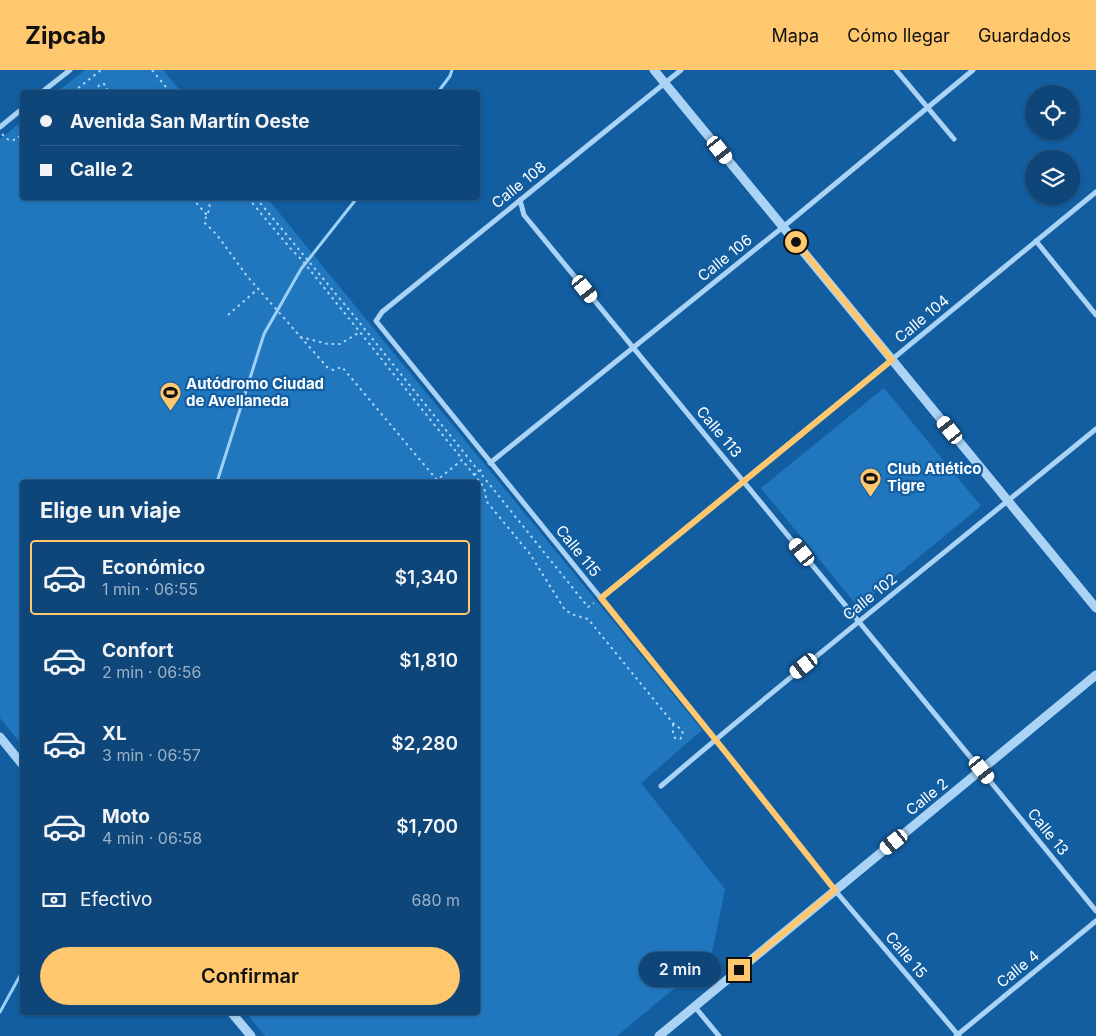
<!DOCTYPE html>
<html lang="es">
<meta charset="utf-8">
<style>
body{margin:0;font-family:Inter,sans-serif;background:#1c5080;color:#f1f3f6;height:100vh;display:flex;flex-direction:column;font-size:19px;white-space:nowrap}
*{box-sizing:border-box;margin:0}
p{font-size:16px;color:#9bb1c6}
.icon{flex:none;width:28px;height:28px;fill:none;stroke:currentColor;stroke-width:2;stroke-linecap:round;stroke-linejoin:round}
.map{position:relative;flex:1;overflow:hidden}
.side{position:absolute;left:20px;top:410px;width:460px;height:535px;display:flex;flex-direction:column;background:#0e4679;border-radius:5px;box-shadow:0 1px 4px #0004,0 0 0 1px #2e5e8a}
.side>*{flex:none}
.guide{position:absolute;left:20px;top:20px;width:460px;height:110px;border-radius:5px;box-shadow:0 1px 4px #0004,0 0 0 1px #2e5e8a;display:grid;align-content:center;height:110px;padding:0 20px;background:#0e4679}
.tools{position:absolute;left:1025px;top:15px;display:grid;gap:10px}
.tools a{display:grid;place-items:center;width:55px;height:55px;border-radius:50%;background:#0e4679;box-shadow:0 1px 4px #0004,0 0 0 1px #2e5e8a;font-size:25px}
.end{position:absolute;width:22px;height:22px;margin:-11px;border:6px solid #ffc76e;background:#111;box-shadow:0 0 0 2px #111}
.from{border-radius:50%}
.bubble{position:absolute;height:35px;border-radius:18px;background:#0e4679;box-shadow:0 1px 4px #0004,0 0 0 1px #2e5e8a;font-size:16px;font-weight:600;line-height:35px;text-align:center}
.car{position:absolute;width:15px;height:30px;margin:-15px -8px;border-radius:6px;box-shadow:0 0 4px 1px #0007;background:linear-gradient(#fff 24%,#345 0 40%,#fff 0 76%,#345 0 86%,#fff 0)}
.guide b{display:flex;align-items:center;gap:18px;height:48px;font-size:19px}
.guide b+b{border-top:1px solid #2e5e8a}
.guide i{width:12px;height:12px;background:#f1f3f6}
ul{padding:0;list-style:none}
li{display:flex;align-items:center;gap:15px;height:75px;margin:0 10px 8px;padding:0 10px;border:2px solid transparent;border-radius:5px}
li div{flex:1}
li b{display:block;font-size:19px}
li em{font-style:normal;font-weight:600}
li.on{border-color:#ffc76e}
li>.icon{width:45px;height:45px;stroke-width:1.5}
h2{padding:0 20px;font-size:22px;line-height:60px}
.pay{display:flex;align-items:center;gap:12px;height:55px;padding:0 20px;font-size:19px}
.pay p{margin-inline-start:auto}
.primary-button{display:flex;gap:10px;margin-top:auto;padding:10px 20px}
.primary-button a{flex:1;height:58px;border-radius:30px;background:#ffc76e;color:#111;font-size:20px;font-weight:600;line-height:58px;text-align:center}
header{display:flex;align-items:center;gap:30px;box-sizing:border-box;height:70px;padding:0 25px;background:#ffc76e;color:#111}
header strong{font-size:24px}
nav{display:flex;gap:28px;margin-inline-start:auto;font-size:18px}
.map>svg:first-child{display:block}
</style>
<header>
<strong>Zipcab</strong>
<nav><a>Mapa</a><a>Cómo llegar</a><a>Guardados</a></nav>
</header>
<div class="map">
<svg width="1096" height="966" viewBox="0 0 1096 966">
<rect width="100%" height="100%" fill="#125ea1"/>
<g fill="#2177be">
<path d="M85 0H163L181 22H57Z"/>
<path d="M22 51V128H267L702 660 641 713 725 819 711 888 617 966H265L246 943 478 942V412H22V675L0 648V69Z"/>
<path d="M884 318 981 436 858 537 761 418Z"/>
</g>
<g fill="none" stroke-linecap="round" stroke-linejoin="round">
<g stroke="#9dd0f8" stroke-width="3">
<path d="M438 22 450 6 452 0"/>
<path d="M217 412 264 264 301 199 357 128"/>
<path d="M0 942 22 902"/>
</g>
<g stroke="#aad3f5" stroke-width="2" stroke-dasharray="2.5 4" stroke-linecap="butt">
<path d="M152 0 170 22"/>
<path d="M73 22 101 0"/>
<path d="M102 22 98 17 100 14H104L107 17V22"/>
<path d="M2 64C10 73 13 72 22 64"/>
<path d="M192 128 207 145"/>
<path d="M208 128 210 138 204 152 217 165 247 206 327 297 333 300 342 297 437 410 462 390 484 417 487 432 530 484 565 540 574 545 588 549 673 653 682 660 683 665 680 669 675 668 673 664V653"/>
<path d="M248 128 291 179 301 189 462 389"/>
<path d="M256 128 355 247 588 537 594 533"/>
<path d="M228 245 258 219"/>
<path d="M300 267 328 274H340L360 262"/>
<path d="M474 405 484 398"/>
</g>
<g stroke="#aad3f5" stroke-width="5">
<path d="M681 0 382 242 376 251 715 669 833 818 959 966"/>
<path d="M896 0 954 69"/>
<path d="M42 22 70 0"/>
<path d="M0 57 22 39"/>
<path d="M520 130 524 145 981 700 1096 841"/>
<path d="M1036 171 1096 245"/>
<path d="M490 393 783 157 973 0"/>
<path d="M601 528 1096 122"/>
<path d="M661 716C803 594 951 478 1096 359"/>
<path d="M695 937 719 966"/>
<path d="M956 966 1096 851"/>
</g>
<g stroke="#aad3f5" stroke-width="9">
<path d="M654 0 1096 538"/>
<path d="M0 667 22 694"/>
<path d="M231 942 251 966"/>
<path d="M659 966 1096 605"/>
</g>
</g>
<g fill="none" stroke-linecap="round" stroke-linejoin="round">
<path stroke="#ffc76e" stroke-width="6" d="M739 900 835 820 727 684 601 528 892 290 796 172"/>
</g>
<defs>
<symbol id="stadium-pin" viewBox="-11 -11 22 30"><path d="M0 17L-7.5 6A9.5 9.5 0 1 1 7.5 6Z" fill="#ffc76e" stroke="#125ea1"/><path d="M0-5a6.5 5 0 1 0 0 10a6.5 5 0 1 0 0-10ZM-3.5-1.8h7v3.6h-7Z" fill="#111"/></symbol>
</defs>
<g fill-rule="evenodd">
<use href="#stadium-pin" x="158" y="310" width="25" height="34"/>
<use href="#stadium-pin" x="858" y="396" width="25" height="34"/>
</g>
<g text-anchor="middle" stroke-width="4.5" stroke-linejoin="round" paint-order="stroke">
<g font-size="15" fill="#fff" stroke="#125ea1">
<text transform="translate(519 115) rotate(-39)" y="5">Calle 108</text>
<text transform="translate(725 188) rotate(-39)" y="5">Calle 106</text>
<text transform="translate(922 249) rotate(-40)" y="5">Calle 104</text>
<text transform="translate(719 362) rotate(50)" y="5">Calle 113</text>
<text transform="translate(578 481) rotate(51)" y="5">Calle 115</text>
<text transform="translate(870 527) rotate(-39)" y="5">Calle 102</text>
<text transform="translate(927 727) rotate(-39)" y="5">Calle 2</text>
<text transform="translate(1048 762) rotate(51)" y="5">Calle 13</text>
<text transform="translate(906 885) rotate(50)" y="5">Calle 15</text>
<text transform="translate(1018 899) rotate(-39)" y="5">Calle 4</text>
</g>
<g font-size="15" font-weight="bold" fill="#fff" stroke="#125ea1" text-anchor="start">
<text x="186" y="319">Autódromo Ciudad<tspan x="186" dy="17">de Avellaneda</tspan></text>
<text x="887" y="404">Club Atlético<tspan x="887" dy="17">Tigre</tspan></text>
</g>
</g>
</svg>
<div class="tools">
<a><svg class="icon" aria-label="locate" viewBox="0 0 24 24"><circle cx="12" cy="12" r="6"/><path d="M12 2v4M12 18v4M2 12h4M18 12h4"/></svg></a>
<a><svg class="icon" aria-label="layers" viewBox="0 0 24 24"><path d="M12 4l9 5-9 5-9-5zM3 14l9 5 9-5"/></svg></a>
</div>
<i class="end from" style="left:796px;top:172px"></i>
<i class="end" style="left:739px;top:900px"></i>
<div class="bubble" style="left:639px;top:882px;width:82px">2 min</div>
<i class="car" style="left:720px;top:80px;rotate:141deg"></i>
<i class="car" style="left:585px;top:219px;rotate:141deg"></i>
<i class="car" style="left:950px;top:360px;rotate:321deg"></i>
<i class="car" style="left:802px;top:482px;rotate:321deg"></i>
<i class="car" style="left:804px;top:596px;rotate:232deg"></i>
<i class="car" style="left:982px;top:700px;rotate:141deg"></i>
<i class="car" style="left:894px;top:772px;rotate:231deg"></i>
<div class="guide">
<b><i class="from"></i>Avenida San Martín Oeste</b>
<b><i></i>Calle 2</b>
</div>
<section class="side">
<h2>Elige un viaje</h2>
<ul>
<li class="on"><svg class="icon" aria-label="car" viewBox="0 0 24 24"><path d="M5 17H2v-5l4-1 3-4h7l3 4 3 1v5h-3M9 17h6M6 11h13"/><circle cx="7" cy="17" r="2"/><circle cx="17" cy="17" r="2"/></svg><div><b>Económico</b><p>1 min · 06:55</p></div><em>$1,340</em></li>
<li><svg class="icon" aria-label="car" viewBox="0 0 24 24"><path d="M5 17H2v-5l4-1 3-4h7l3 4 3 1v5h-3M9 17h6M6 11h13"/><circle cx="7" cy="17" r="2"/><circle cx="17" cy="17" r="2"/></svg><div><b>Confort</b><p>2 min · 06:56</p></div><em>$1,810</em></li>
<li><svg class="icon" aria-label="car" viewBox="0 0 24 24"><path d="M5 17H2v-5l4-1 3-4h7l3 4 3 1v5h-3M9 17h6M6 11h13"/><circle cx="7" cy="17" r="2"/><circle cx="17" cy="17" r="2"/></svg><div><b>XL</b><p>3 min · 06:57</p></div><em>$2,280</em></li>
<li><svg class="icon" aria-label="car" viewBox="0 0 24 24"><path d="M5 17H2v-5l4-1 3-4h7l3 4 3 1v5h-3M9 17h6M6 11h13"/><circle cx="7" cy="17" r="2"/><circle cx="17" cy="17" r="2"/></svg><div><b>Moto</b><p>4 min · 06:58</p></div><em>$1,700</em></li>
</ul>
<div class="pay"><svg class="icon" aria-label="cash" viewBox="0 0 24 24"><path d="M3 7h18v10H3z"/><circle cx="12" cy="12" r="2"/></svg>Efectivo<p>680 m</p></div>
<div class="primary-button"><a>Confirmar</a></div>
</section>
</div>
